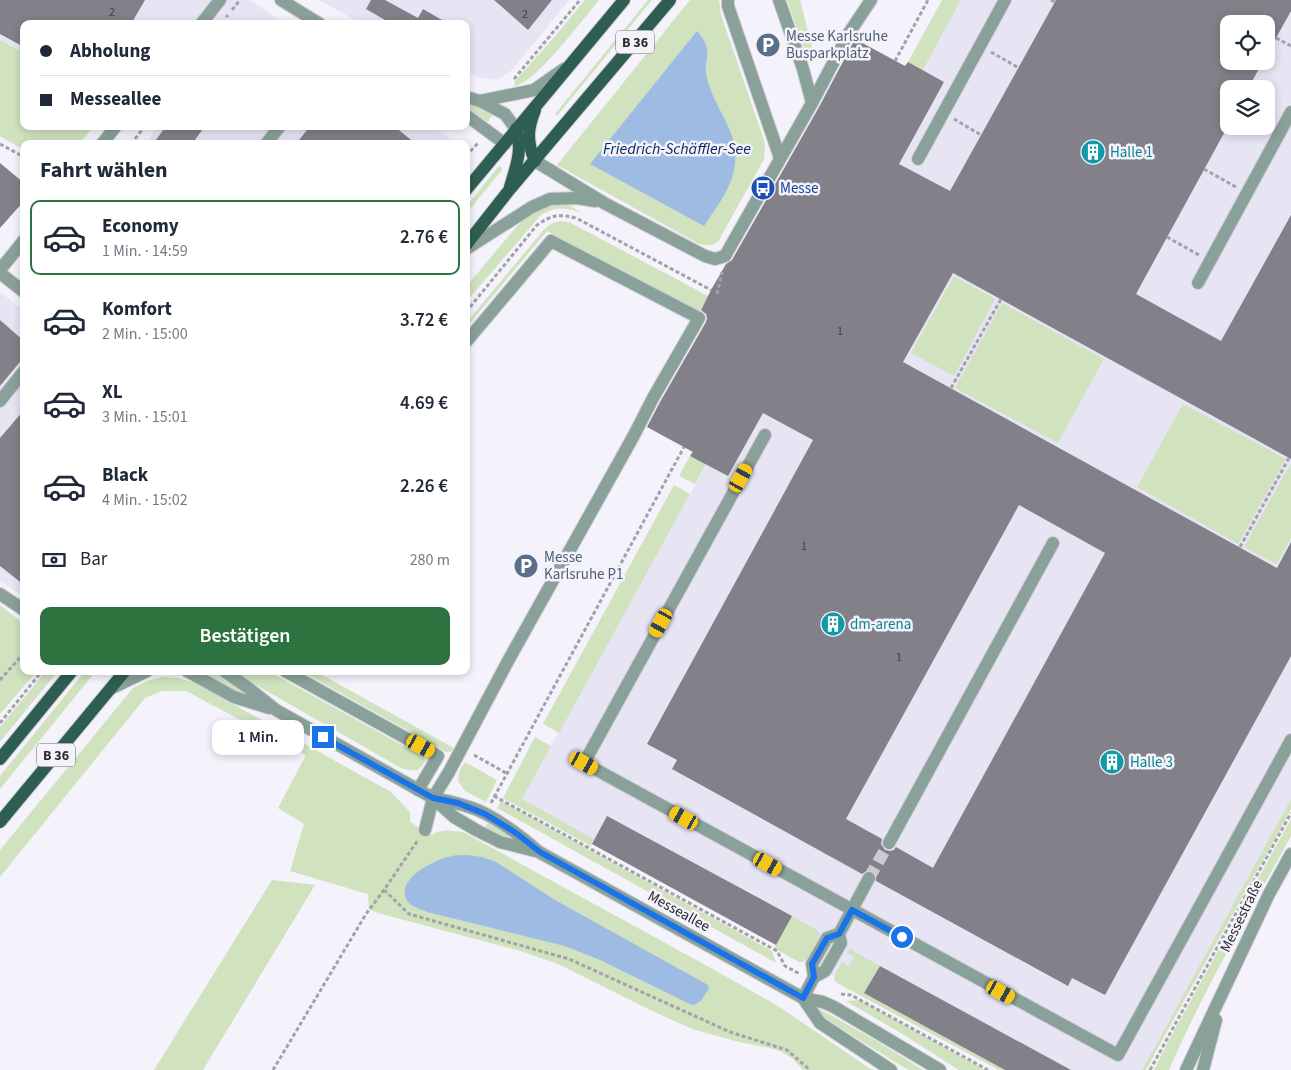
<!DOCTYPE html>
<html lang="de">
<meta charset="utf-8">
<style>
body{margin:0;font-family:"Source Sans 3",sans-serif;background:#f6f6f7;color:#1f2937;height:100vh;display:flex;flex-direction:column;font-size:19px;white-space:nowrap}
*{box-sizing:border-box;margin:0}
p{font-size:16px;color:#747a83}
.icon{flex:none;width:28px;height:28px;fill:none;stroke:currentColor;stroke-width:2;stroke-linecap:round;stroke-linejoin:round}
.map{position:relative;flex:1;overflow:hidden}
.details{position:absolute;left:20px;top:140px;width:450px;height:535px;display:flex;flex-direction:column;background:#fff;border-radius:10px;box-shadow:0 2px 8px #0003}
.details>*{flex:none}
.banner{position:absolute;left:20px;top:20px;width:450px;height:110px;border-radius:10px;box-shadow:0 2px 8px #0003;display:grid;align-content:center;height:110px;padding:0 20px;background:#fff}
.tools{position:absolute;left:1220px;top:15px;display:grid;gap:10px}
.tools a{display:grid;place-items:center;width:55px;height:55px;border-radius:10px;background:#fff;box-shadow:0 2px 8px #0003;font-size:25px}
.end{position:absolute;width:22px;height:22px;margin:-11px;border:6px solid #1a73e8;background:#fff;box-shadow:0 0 0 2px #fff}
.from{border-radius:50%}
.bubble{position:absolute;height:35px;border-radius:10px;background:#fff;box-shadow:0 2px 8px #0003;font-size:16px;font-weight:600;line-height:35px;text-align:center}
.car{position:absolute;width:15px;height:30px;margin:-15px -8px;border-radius:6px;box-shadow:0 0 4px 1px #0007;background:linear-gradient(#f5c518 24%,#345 0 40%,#f5c518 0 76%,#345 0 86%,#f5c518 0)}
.banner b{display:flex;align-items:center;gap:18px;height:48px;font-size:19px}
.banner b+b{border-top:1px solid #e0e1e3}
.banner i{width:12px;height:12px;background:#1f2937}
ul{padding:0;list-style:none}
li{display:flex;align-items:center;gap:15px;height:75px;margin:0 10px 8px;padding:0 10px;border:2px solid transparent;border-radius:10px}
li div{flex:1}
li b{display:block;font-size:19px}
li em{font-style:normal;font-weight:600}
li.active{border-color:#2c7340}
li>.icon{width:45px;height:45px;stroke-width:1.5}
h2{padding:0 20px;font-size:22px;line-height:60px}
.pay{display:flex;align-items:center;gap:12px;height:55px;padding:0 20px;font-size:19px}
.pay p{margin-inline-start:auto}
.action{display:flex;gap:10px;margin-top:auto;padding:10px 20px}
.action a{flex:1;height:58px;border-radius:10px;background:#2c7340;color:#fff;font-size:20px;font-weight:600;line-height:58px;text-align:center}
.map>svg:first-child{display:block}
</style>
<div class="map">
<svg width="1291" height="1070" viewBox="0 0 1291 1070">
<rect width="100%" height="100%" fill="#f4f2fb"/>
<g fill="#e7e4f4" fill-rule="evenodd">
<path d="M0 0H250L285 24H24V53L0 40Z"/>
<path d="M319 0H569L512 70 497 80 478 77 466 71V24H363Z"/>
<path d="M961 0H1291V799L1142 1070H1005L592 844 520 802 706 465 690 455 908 62 923 70ZM1229 24H1266V61H1229ZM1229 89H1266V126H1229Z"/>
<path d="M150 126H432L449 138 454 144H145L155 130Z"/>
<path d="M0 292 24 311V596L12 589 0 580Z"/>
</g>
<g fill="#d0e2be">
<path d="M585 0H599C584 18 534 85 514 86L515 81 556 35Z"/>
<path d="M648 0H652L557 116 555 114Z"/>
<path d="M690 0H719L721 15 763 137 765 145 764 159 719 240C714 246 707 246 699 244L557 165Z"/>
<path d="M787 0H800L814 55 805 51Z"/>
<path d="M942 0H961L923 70 908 62Z"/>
<path d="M0 40 24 53V126H94L79 144H24V150L0 136Z"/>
<path d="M466 101 492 115 488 122 466 108Z"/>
<path d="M501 166 502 170 466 214V207L498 167Z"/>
<path d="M555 204H568L583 214C568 207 554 206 540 216L466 302V287L517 226 527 217 540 209Z"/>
<path d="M559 221 569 222 708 296 699 312 547 231 466 328V323L541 233C546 227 551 223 559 221Z"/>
<path d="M954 276 995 299 954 376 911 353Z"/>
<path d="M1002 303 1104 359 1058 443 955 388Z"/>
<path d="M1183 404 1286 459 1238 544 1137 487Z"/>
<path d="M690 456 706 464 695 484 679 476Z"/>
<path d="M1291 463V539L1276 564 1244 547Z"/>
<path d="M674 485 690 494 559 733 543 724Z"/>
<path d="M0 605 24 624V671H37L0 714Z"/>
<path d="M46 671H58L0 742V727Z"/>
<path d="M85 671H96L0 789V776Z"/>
<path d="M200 671H210L243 691 247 695 228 688Z"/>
<path d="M232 671H268L422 756 425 761C418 774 413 771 401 768Z"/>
<path d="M301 671H315L454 748C452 752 450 752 446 752Z"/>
<path d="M162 677 178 678 195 683 391 792 410 812V822L432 835C442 828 452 831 463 832L729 978 781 1008 872 1070H803L793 1059 782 1052 766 1047 739 1042 692 1029 648 1009 558 964 517 950 378 913 369 909 368 894 290 871 304 824 278 808 306 755 186 691H162L145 698 0 877V850L133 688 147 681Z"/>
<path d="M535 737 551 746 522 799 594 839 591 846 503 798Z"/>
<path d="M465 762 497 780 486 802 465 791 458 781 459 772Z"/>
<path d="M1291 799V809C1244 897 1193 982 1146 1070H1142Z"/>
<path d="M501 801 772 951 776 963 497 808Z"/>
<path d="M1291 819V836C1249 913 1204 989 1169 1070H1154L1168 1042Z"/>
<path d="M488 823 515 838 513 839 495 833 485 828Z"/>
<path d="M272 880 315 885 203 1070H154Z"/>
<path d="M792 916 817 930 819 933V937L807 959 803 962H799L774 948Z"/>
<path d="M850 949 880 966 865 993 1005 1070H999L837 983 834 979 836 973 842 962 849 966 854 957 847 953Z"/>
<path d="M859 1000 985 1070H959L899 1032 846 1001Z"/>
<path d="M816 1007 875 1040 923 1070H908L826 1019 819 1013Z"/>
</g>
<g fill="#9ebbe4">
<path d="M697 31C716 53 702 57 707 78 711 97 723 113 730 131 737 146 737 168 730 183 724 198 713 212 704 226L590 164Z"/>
<path d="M468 855 482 857 496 862 555 900 708 985 709 988C704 996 702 1003 692 1005L600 960 565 946 427 912C421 909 413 907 409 903 391 882 432 861 448 857 454 855 461 855 468 855Z"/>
</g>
<g fill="#828088" fill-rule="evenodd">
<path d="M0 0H145L131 24H24V47L0 34Z"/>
<path d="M371 0H385L418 18 423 9 449 24H392L366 9Z"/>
<path d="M494 0H552L528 30Z"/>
<path d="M1056 0H1291V11L1266 56V24H1229V61H1263L1248 89H1229V124L1136 294 1221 341 1291 215V459L953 273 903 362 1277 568 1291 542V656L1105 995 1072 978 1068 986 876 881V874L873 871 868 870 862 874 672 769 677 760 647 744 813 440 763 413 728 476 690 456 693 452 647 427 660 402 706 322 707 318 706 314 701 310 711 290 726 264 732 260 819 107 855 39 905 66 908 62 944 82 899 164 950 191ZM1019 505 1105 553 933 868 896 847 894 850 890 851 885 850 881 844 882 839 846 819Z"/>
<path d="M166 126H205L192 144H153Z"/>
<path d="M310 126H394L416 144H296Z"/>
<path d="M0 163 24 183V201L0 228Z"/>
<path d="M0 320 24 341V357L0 386Z"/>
<path d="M24 410V585L0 566V438Z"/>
<path d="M607 816 792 916 776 945 592 844Z"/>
<path d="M880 966 1071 1070H1005L864 993Z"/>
</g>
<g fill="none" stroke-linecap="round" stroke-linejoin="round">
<path stroke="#cccad2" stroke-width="12" stroke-dasharray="12 6" stroke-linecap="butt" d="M869 878 889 843"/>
<defs>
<g id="minor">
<path d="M281 0 320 24"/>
<path d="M728 0V6L780 158"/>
<path d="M201 24 220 0"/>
<path d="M466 97 480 101 505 114 516 129"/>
<path d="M480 101 534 90 564 69"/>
<path d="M812 103 849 33 871 0"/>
<path d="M466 115 505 144"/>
<path d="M102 144 116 126"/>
<path d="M266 144 280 126"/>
<path d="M918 159 1005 0"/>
<path d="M535 161 604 203 705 256 715 259 725 256 812 103 803 69 779 0"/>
<path d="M466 249 532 207 550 199 577 198 595 201"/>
<path d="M0 270 24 240"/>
<path d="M0 273 24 292"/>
<path d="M1198 283 1291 112"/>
<path d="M0 401 24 371"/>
<path d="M765 435 584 763 1118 1055 1291 740"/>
<path d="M0 594 24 610"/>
<path d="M187 671 234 697 269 708"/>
<path d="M224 671 247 687 276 710 433 798 454 817 476 830 500 842 535 851"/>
<path d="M285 671 438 756 418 790"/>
<path d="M112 688 147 671"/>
<path d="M433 798C451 802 469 805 486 814 505 824 523 838 539 852L803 998 823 1002 834 1007 940 1070"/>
<path d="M425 830 433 798 449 772 508 661 633 437 653 398 699 318 551 241 466 342"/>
<path d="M889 843 1053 543"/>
<path d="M814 977 812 964 827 938 839 934 869 878"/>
<path d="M803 998 820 1023 891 1070"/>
<path d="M803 998 814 977 825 971 841 943 839 934"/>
<path d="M1186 1070 1269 894 1291 854"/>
<path d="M1203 1070 1216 1020"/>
</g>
<g id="major">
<path d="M535 110C527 130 527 142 535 161"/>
<path d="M510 187C516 166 523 151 516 129"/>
<path d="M466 190 624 0"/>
<path d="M466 245 510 189 670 0"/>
<path d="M0 759 72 671"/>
<path d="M0 822 125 671"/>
</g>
</defs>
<use href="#minor" stroke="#d0ced6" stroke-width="14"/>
<use href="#major" stroke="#d0ced6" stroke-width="14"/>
<g stroke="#a3a2a8" stroke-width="3" stroke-dasharray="4 2.5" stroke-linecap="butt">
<path d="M1051 0 1055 2"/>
<path d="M232 10 240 0"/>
<path d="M227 24V16L228 15"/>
<path d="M1276 38 1291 46"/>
<path d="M991 52 1019 68"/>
<path d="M895 61 928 0"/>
<path d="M514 79 580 0"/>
<path d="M954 119 981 135"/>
<path d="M0 144 24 157"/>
<path d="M131 144 145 126"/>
<path d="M466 156 479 142"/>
<path d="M1204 169 1236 187"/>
<path d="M1167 237 1199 255"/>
<path d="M717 294 722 272"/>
<path d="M466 312 537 225C551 215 561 213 578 219L711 290"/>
<path d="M951 388 1001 299"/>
<path d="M1240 547 1289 458"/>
<path d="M0 680 24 653"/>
<path d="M0 723 42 671"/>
<path d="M474 755 506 773"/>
<path d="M494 796 777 951 785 966 800 974"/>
<path d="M491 803 684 447"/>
<path d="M384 890 409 914 569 959 730 1032 787 1050 810 1070"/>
<path d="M841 994 851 995 988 1070"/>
<path d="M273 1070 366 914 384 890 418 840"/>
<path d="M1150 1070 1291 813"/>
</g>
<use href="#minor" stroke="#89a199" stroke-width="12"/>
<use href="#major" stroke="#2e5e51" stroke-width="12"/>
</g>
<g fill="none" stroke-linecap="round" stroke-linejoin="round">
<path stroke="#1a73e8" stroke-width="6" d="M323 737 433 798 458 803 485 814 516 833 540 852 803 998 814 977 812 964 816 957 827 938 839 934 852 910 902 937"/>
</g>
<defs>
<symbol id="parking-disc" viewBox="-11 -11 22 22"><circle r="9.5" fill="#5c6f8a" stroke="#f4f2fb"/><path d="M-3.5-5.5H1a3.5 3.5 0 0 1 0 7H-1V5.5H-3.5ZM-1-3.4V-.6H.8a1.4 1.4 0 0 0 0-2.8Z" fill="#fff"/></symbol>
<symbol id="building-disc" viewBox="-11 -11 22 22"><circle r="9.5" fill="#0f9aa8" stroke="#f4f2fb"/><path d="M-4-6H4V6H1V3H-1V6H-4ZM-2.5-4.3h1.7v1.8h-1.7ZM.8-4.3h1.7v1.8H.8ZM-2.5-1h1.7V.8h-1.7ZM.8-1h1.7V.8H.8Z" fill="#fff"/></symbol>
<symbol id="bus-disc" viewBox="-11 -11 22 22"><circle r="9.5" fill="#1a4fb4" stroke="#f4f2fb"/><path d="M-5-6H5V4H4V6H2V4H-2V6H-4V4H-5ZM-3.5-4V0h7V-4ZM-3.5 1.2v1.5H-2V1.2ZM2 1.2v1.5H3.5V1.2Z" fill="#fff"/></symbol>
</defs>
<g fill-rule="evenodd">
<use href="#parking-disc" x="754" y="31" width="28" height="28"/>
<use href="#building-disc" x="1079" y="138" width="28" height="28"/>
<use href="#bus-disc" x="749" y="174" width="28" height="28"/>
<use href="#parking-disc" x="512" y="552" width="28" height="28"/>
<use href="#building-disc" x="819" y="610" width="28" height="28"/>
<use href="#building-disc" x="1098" y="748" width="28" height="28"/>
</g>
<g text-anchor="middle" stroke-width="5" stroke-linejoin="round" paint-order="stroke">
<g font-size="12" fill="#424145">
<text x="112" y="16">2</text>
<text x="525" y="18">2</text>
<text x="840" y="335">1</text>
<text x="804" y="550">1</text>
<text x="899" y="661">1</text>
</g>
<g fill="#f4f2fb" stroke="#68676c" stroke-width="1">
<rect x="616" y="30.5" width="38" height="23" rx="4"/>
<rect x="37" y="743.5" width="38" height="23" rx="4"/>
</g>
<g font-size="14" font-weight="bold" fill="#2c2c2f">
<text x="635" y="47">B 36</text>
<text x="56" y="760">B 36</text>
</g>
<g font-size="15" fill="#4e5e75" stroke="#f4f2fb" text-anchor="start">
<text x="786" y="41">Messe Karlsruhe<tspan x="786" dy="17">Busparkplatz</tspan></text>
<text x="544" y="562">Messe<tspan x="544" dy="17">Karlsruhe P1</tspan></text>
</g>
<g font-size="15" fill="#0d838f" stroke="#f4f2fb" text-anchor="start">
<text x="1110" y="157">Halle 1</text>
<text x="850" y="629">dm-arena</text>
<text x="1130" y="767">Halle 3</text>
</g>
<g font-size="15" fill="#164399" stroke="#f4f2fb" text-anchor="start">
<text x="780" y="193">Messe</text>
</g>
<g font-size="15" fill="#2c2c2f" stroke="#f4f2fb">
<text transform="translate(679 911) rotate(29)" y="5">Messeallee</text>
<text transform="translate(1241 916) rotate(-64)" y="5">Messestraße</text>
</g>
<g font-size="16" font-style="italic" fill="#04295a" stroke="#f4f2fb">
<text x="677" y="154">Friedrich-Schäffler-See</text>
</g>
</g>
</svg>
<div class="tools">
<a><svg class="icon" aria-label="locate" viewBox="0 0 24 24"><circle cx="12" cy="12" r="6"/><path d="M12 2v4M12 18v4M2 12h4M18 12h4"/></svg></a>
<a><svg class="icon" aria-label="layers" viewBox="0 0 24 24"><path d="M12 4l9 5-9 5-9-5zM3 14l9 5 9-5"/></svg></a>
</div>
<i class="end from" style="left:902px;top:937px"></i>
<i class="end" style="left:323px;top:737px"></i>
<div class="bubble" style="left:212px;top:720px;width:92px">1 Min.</div>
<i class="car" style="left:741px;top:478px;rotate:29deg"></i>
<i class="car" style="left:661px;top:623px;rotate:209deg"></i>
<i class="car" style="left:421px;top:746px;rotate:119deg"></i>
<i class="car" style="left:584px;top:763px;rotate:119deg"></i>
<i class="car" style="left:684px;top:818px;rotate:299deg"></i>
<i class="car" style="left:768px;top:864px;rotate:119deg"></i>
<i class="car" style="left:1001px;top:992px;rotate:119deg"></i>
<div class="banner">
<b><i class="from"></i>Abholung</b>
<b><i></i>Messeallee</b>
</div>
<section class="details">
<h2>Fahrt wählen</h2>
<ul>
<li class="active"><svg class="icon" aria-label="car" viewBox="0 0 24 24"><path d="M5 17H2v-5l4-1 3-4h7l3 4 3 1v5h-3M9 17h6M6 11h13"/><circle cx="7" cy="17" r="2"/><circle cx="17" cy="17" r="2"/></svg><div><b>Economy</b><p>1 Min. · 14:59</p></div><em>2.76 €</em></li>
<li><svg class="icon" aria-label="car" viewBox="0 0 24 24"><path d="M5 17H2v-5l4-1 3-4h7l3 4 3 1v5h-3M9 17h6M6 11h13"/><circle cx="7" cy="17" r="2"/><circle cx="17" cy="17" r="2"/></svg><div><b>Komfort</b><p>2 Min. · 15:00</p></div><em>3.72 €</em></li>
<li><svg class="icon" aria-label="car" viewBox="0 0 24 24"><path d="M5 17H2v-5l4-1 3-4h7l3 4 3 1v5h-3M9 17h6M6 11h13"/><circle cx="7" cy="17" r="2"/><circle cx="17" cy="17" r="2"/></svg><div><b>XL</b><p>3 Min. · 15:01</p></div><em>4.69 €</em></li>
<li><svg class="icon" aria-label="car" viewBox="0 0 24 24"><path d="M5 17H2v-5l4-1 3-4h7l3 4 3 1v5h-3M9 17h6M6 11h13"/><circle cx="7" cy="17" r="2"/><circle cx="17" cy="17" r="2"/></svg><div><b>Black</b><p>4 Min. · 15:02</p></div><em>2.26 €</em></li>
</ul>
<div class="pay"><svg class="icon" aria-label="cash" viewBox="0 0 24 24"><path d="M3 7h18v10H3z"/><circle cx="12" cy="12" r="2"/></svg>Bar<p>280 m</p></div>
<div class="action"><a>Bestätigen</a></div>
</section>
</div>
